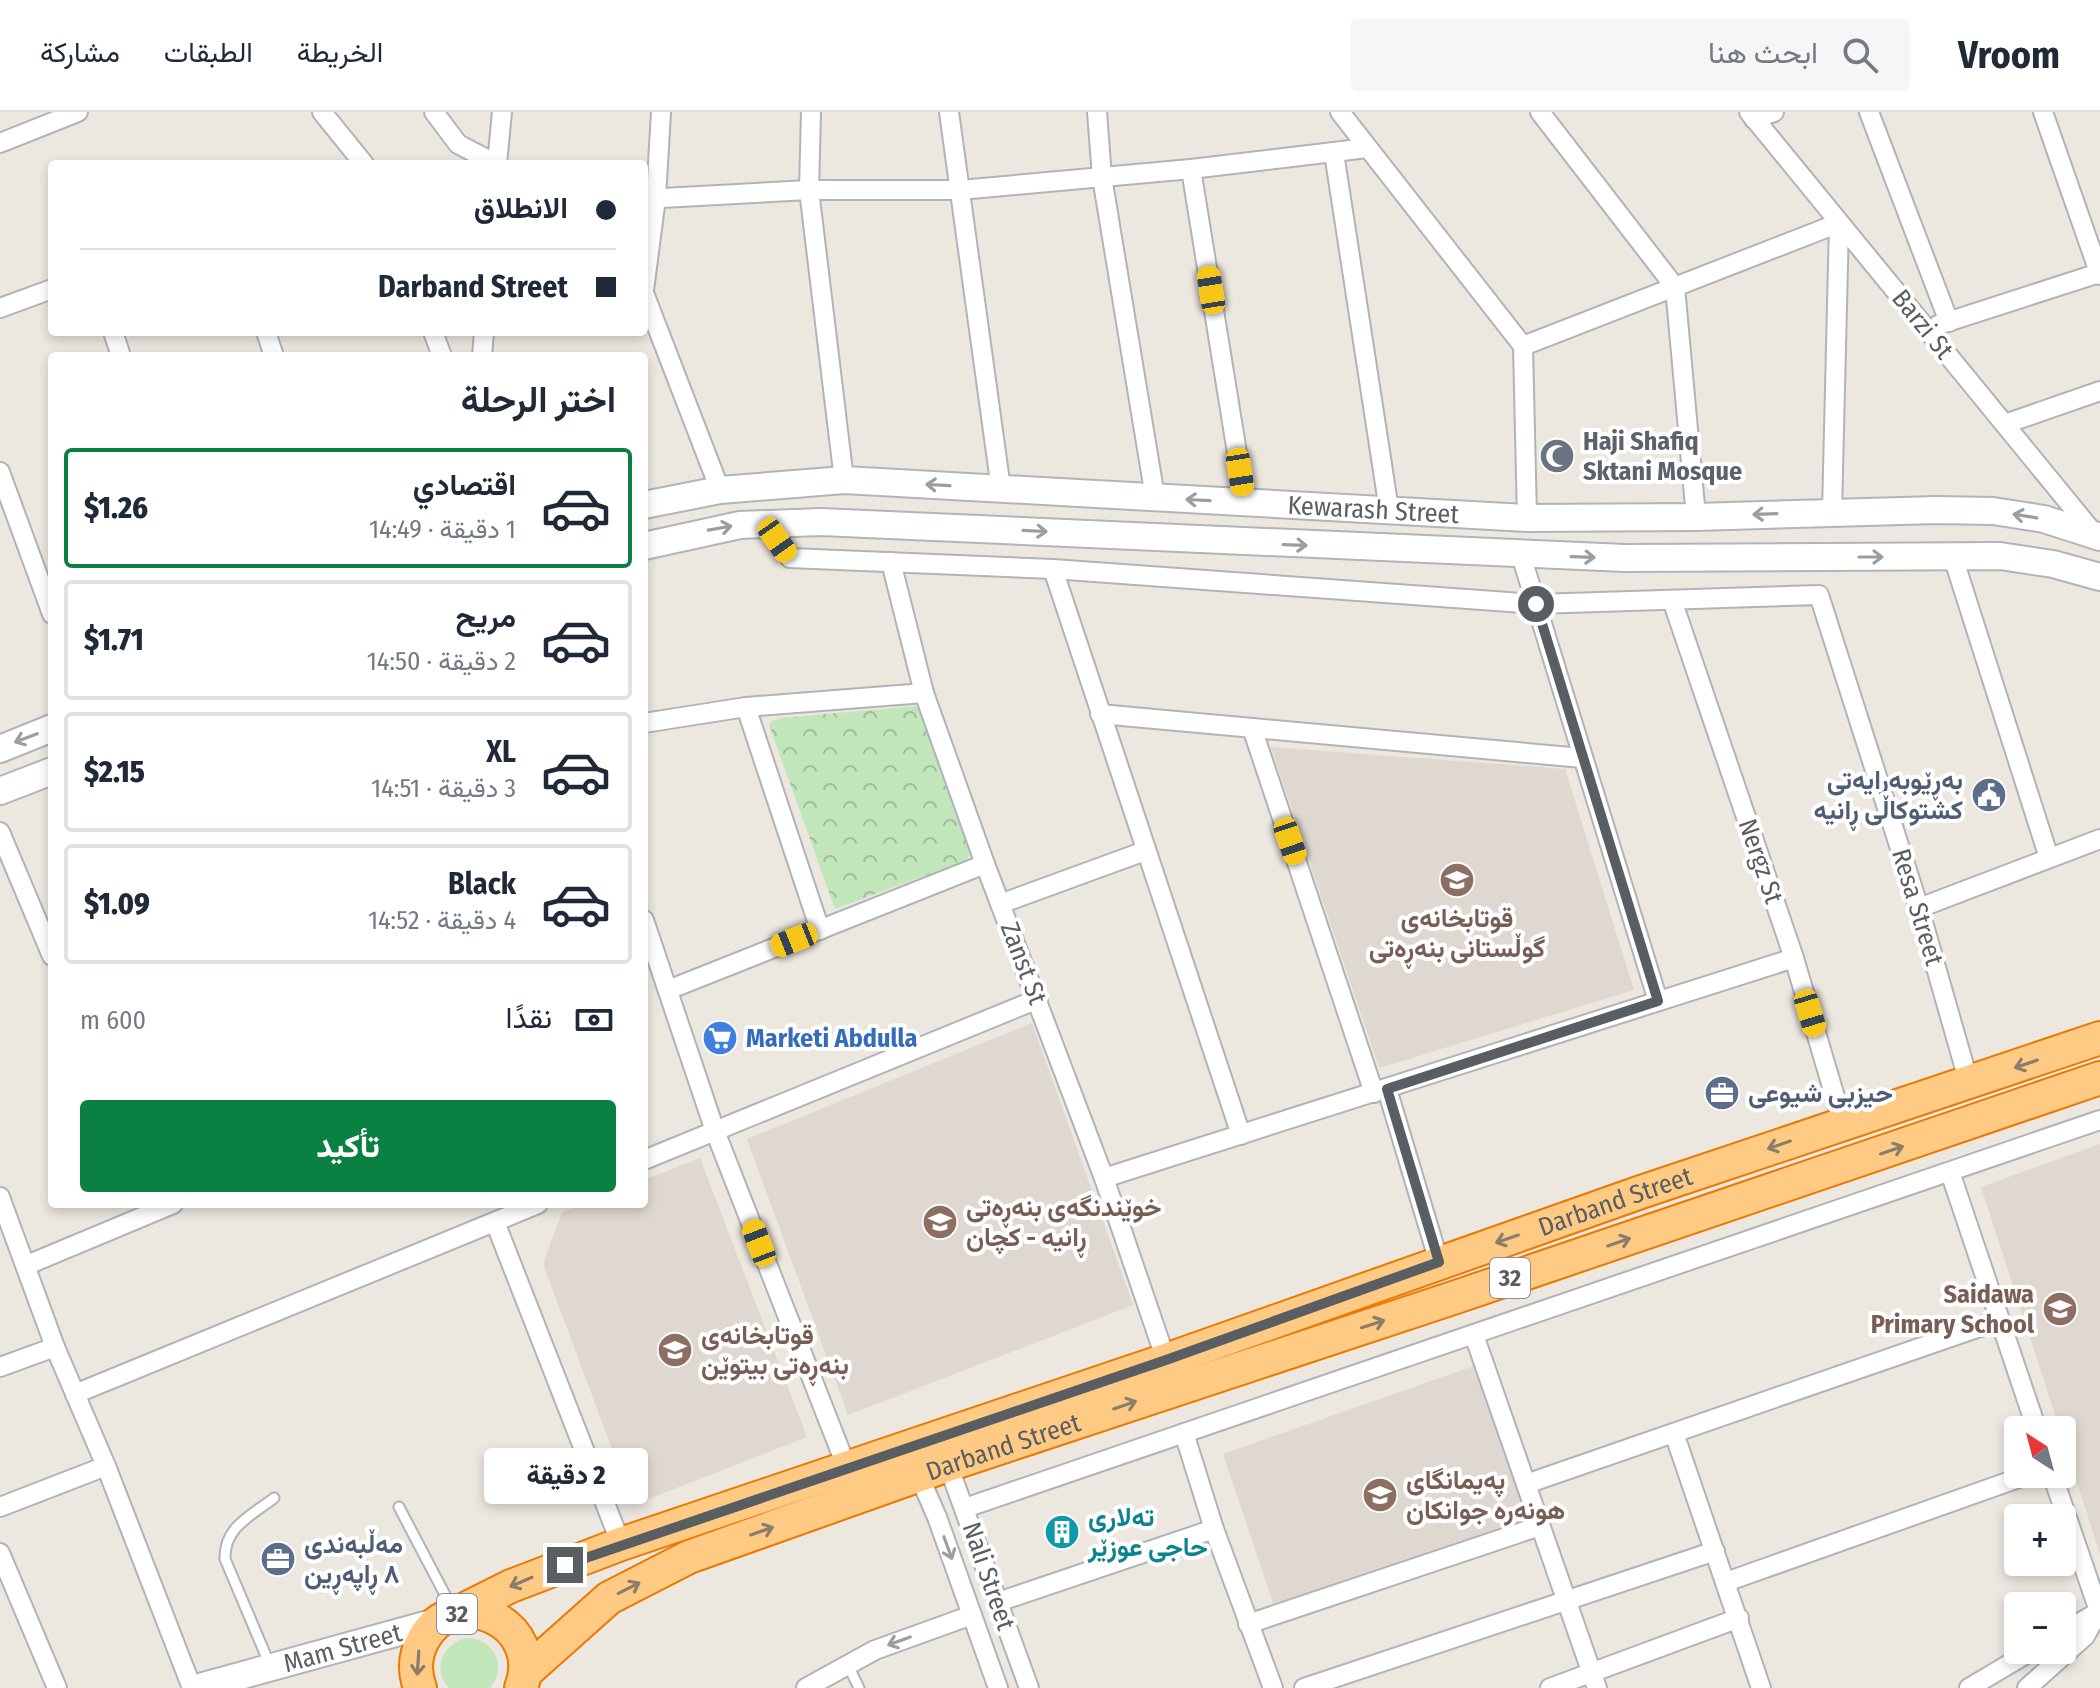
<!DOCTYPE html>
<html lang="ar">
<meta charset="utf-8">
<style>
body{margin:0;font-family:"Fira Sans Condensed",Vazirmatn,sans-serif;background:#f6f6f7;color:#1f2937;direction:rtl;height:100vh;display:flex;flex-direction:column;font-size:30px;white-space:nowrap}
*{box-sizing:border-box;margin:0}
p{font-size:26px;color:#747a83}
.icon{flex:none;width:44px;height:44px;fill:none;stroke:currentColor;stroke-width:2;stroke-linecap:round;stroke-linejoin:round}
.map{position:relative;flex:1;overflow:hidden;direction:ltr}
.details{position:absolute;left:48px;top:240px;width:600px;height:856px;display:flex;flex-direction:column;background:#fff;border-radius:8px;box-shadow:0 4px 12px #0003;direction:rtl}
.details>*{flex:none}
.banner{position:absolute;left:48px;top:48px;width:600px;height:176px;border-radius:8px;box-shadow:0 4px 12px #0003;direction:rtl;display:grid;align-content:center;height:176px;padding:0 32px;background:#fff}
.needle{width:52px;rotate:324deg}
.buttons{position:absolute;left:2004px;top:1304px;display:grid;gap:16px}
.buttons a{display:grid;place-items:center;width:72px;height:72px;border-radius:8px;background:#fff;box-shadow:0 4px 12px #0003;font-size:40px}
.end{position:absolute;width:36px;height:36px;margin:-18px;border:10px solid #585e61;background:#fff;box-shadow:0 0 0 4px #fff}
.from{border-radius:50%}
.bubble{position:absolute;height:56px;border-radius:8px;background:#fff;box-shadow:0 4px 12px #0003;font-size:26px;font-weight:800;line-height:56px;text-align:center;direction:rtl}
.car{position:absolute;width:24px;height:48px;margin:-24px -12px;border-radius:10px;box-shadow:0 0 6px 2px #0007;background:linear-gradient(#f5c518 24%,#345 0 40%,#f5c518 0 76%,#345 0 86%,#f5c518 0)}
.banner b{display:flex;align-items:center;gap:28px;height:76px;font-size:30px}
.banner b+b{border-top:2px solid #e0e1e3}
.banner i{width:20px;height:20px;background:#1f2937}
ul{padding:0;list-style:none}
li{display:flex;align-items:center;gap:24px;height:120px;margin:0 16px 12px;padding:0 16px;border:4px solid #e0e1e3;border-radius:8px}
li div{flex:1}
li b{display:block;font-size:30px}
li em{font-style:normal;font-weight:800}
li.current{border-color:#0b8043}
li>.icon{width:72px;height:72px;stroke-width:1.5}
h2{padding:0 32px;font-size:36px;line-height:96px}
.pay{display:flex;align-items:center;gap:20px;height:88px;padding:0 32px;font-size:30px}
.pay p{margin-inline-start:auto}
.action{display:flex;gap:16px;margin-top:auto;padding:16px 32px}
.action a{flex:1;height:92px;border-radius:8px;background:#0b8043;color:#fff;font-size:32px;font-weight:800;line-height:92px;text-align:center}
header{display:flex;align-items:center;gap:48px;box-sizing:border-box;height:112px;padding:0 40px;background:#fff;border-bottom:2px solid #e0e1e3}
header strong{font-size:38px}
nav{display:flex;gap:44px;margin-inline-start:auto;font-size:28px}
.search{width:560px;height:72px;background:#f6f6f7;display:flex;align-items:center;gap:20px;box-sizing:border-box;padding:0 28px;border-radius:8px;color:#747a83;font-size:30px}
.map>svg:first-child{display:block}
</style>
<header>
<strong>Vroom</strong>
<div class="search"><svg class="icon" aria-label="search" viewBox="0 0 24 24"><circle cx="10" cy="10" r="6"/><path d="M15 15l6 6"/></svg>ابحث هنا</div>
<nav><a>الخريطة</a><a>الطبقات</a><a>مشاركة</a></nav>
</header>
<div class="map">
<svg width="2100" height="1576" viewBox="0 0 2100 1576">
<defs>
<pattern id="forest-crowns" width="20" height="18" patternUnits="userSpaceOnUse" patternTransform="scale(2)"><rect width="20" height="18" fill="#c1e6ba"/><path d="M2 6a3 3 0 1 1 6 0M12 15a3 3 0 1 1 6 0" fill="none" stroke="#a0be9b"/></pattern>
</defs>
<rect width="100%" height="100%" fill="#ece7df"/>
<g fill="#ded8d0">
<path d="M1271 635 1565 657 1634 878 1379 956Z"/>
<path d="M1032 911 1133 1193 848 1303 747 1027Z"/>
<path d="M2100 1032V1442L2062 1325V1318H2060L1981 1075Z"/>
<path d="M700 1046 807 1325 633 1393 543 1152 562 1100 583 1092H644V1068Z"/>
<path d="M1474 1254 1528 1399 1525 1407 1274 1494 1223 1342Z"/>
</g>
<path fill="#c1e6ba" d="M466 1526C494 1527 508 1553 490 1576H449C431 1556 443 1533 466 1526Z"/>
<path fill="url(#forest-crowns)" d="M916 594 921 598 974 740 964 749 835 797 769 613 772 609 781 606Z"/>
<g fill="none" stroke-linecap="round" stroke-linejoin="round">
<defs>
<g id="lane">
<path d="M399 1395 453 1498"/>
<path d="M269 1551 225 1447C224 1415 251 1404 274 1386"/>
<path d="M847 1551 859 1576"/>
</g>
<g id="street">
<path d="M322 0 364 52"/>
<path d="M434 0 458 32 496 52"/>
<path d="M811 0 809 78 844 368"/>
<path d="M949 0 1001 377"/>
<path d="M1097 0 1102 65 1155 385"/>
<path d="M1340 0 1523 234 1527 406"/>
<path d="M1540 0 1675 175 1696 405"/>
<path d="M1749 0 2096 424"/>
<path d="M1869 0 1949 210"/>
<path d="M2043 0 2100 163"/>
<path d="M1754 7 1774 0"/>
<path d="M0 31 78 0"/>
<path d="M1334 41 1389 398"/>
<path d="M497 52 502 0"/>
<path d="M1191 57 1245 390"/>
<path d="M644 87 809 78H960L1191 57 1367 36"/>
<path d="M644 178 656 86 661 0"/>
<path d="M644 181 720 378"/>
<path d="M0 196 52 177"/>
<path d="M1938 213 2099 161"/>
<path d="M113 220 121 244"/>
<path d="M266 220 274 244"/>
<path d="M433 220 442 244"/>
<path d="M1523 234 1839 111 1832 400"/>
<path d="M482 244 484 220"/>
<path d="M2005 312 2100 279"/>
<path d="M0 360 52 502"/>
<path d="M765 411 790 446 1053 457 1536 492 1819 483 1919 796 1969 971"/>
<path d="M1521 443 1658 889"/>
<path d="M1953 445 2049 746"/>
<path d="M891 450 924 581 985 752 1104 1066 1166 1248"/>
<path d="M1053 457 1241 1023"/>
<path d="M1672 488 1794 846 1843 1012"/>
<path d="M746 595 820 818"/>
<path d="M1100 602 1582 646"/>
<path d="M644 611 746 595 924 581"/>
<path d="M1252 616 1374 981"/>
<path d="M0 720 52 844"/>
<path d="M1000 792 1145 739"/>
<path d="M1919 796 2100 727"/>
<path d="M644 808 715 1019 847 1356"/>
<path d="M668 878 985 752"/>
<path d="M1387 977 1439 1150"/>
<path d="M644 1048 1038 887"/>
<path d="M1950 1060 2037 1318"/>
<path d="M1104 1066 1794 846"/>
<path d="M0 1085 55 1235 106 1354 192 1576"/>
<path d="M495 1110 621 1432"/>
<path d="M27 1153 173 1092"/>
<path d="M1474 1223 1597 1576"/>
<path d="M0 1255 55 1235"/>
<path d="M75 1282 538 1092"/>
<path d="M1184 1321 1214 1417 1273 1576"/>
<path d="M1674 1321 1761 1576"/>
<path d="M948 1353 1029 1576"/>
<path d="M919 1364 937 1405 998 1576"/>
<path d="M1526 1372 2000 1208"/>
<path d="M0 1395 106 1354"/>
<path d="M965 1396 2100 1008"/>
<path d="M0 1441 57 1576"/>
<path d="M1726 1470 2030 1362"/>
<path d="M998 1490 1214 1417"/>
<path d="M1248 1512 1540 1414"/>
<path d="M2062 1521 2098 1500"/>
<path d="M806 1576 875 1538 972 1503"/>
<path d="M1304 1576 1715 1439"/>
<path d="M1550 1576 1739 1506"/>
<path d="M1969 1576 2033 1538"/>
<path d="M2027 1576 2085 1524 2099 1499 2052 1362"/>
</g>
<g id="secondary">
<path id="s1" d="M644 393 720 378 844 368 1527 406 1696 405 1937 398 1993 399 2044 407 2100 425"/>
<path d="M644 434 740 413 821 410 1625 446 2000 444 2053 452 2100 465"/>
<path d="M0 637 52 616"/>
<path d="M0 679 52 659"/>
<path id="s2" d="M196 1576 443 1508"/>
</g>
<g id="highway">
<path id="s3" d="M455 1502 511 1474 621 1432 1166 1248 1641 1080 2100 926"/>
<path id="s4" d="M526 1560 609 1486 689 1445 948 1353 1456 1185 2100 966"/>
<path d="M420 1576C414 1560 415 1543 423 1528 455 1469 546 1511 521 1576"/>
</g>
</defs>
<use href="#lane" stroke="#b0b4b8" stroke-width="13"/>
<use href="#street" stroke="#b0b4b8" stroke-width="22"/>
<use href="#secondary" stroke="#afb5b8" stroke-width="30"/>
<use href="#highway" stroke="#eb7800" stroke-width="36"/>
<use href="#lane" stroke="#fff" stroke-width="9"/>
<use href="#street" stroke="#fff" stroke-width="18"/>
<use href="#secondary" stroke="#fff" stroke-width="26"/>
<use href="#highway" stroke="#ffca83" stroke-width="32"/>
</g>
<defs><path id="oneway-shaft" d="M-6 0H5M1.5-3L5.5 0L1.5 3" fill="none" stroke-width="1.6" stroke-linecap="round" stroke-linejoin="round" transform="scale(2)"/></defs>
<g stroke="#9b9ea0">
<use href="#oneway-shaft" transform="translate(938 373) rotate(-177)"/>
<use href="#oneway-shaft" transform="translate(1198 388) rotate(-177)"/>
<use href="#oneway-shaft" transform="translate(1765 402) rotate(178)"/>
<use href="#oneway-shaft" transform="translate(2025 404) rotate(-171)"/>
<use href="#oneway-shaft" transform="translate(720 416) rotate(-10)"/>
<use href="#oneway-shaft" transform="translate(1035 419) rotate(3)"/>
<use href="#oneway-shaft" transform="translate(1295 433) rotate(2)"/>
<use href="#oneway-shaft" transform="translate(1583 445) rotate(2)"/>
<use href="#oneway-shaft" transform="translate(1871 445)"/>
<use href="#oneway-shaft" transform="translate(26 626) rotate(159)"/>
<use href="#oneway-shaft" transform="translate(948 1436) rotate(70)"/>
<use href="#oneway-shaft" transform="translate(899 1529) rotate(160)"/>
</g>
<g stroke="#8a7e6b">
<use href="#oneway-shaft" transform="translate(2026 952) rotate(161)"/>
<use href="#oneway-shaft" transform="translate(1779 1033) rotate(161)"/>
<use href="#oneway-shaft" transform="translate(1892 1038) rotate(-19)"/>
<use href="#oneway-shaft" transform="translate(1507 1127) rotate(161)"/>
<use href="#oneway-shaft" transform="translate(1619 1130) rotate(-19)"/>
<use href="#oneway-shaft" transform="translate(1373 1212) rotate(-18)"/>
<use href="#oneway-shaft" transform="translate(1125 1293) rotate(-19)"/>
<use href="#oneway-shaft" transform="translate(762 1419) rotate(-19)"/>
<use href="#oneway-shaft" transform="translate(521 1470) rotate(157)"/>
<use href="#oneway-shaft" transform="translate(629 1476) rotate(-27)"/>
<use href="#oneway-shaft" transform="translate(418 1551) rotate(94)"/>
</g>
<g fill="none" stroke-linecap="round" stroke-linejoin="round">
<path stroke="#585e61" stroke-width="10" d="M565 1453 1166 1248 1439 1150 1387 977 1658 889 1536 492"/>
</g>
<defs>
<symbol id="mosque-disc" viewBox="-11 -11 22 22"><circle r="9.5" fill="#6b7280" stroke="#fff"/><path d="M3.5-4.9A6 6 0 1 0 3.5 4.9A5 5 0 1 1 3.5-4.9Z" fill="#fff"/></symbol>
<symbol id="civic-disc" viewBox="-11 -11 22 22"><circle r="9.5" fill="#5c6f8a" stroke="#fff"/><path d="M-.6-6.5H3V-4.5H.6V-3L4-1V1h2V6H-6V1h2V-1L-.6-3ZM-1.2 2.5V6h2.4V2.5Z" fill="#fff"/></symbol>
<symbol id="school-disc" viewBox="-11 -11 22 22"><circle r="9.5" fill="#8d6e63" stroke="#fff"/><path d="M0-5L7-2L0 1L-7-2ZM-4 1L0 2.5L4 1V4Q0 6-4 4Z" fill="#fff"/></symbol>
<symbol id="supermarket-disc" viewBox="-11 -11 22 22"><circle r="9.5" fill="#3f7fe0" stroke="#fff"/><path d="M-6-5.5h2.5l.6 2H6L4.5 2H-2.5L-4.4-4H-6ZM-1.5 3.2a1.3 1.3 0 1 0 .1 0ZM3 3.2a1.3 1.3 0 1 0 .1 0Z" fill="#fff"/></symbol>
<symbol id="office-disc" viewBox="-11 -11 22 22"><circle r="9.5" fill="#5c6f8a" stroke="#fff"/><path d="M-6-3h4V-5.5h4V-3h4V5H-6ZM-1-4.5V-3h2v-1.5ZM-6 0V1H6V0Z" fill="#fff"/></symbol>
<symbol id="building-disc" viewBox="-11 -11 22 22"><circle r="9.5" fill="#0f9aa8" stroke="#fff"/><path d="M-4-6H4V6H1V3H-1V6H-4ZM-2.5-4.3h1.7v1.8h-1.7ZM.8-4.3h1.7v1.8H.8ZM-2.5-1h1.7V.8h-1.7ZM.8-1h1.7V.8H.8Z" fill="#fff"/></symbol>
</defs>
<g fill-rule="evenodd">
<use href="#mosque-disc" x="1537" y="324" width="40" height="40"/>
<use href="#civic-disc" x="1969" y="663" width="40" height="40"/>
<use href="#school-disc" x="1437" y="748" width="40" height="40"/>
<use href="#supermarket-disc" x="700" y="906" width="40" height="40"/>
<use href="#office-disc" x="1702" y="961" width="40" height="40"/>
<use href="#school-disc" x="920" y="1090" width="40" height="40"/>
<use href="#school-disc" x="2040" y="1177" width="40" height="40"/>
<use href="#school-disc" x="655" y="1218" width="40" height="40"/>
<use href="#school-disc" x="1360" y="1363" width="40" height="40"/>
<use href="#building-disc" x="1042" y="1400" width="40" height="40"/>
<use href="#office-disc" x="258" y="1427" width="40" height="40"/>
</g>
<g text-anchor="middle" stroke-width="8" stroke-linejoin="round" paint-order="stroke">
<g fill="#fff" stroke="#8a8e90" stroke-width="2">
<rect x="1490" y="1146" width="40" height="40" rx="6"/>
<rect x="437" y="1482" width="40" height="40" rx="6"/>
</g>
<g font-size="24" font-weight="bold" fill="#585e61">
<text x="1510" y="1174">32</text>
<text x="457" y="1510">32</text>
</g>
<g font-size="26" fill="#585e61" stroke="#fff">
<text transform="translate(1923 212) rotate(51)" y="9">Barzi St</text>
<text dy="9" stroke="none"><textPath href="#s1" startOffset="732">Kewarash Street</textPath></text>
<text transform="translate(1761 749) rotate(71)" y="9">Nergz St</text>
<text transform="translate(1918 795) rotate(73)" y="9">Resa Street</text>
<text transform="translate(1024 851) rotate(69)" y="9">Zanst St</text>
<text dy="9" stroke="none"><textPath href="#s3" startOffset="1232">Darband Street</textPath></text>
<text dy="9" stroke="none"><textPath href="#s4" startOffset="534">Darband Street</textPath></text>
<text transform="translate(989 1464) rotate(71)" y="9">Nali Street</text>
<text dy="9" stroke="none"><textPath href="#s2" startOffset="152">Mam Street</textPath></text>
</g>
<g font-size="26" font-weight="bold" fill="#5b616d" stroke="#fff" text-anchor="start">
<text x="1583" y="338">Haji Shafiq<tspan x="1583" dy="30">Sktani Mosque</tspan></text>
</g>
<g font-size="26" font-weight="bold" fill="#4e5e75" stroke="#fff" text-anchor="start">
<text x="1963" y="677" text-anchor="end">بەڕێوبەرایەتی<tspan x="1963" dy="30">کشتوکاڵی ڕانیە</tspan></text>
<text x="1748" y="990">حیزبی شیوعی</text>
<text x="304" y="1441">مەڵبەندی<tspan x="304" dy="30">٨ ڕاپەڕین</tspan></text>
</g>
<g font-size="26" font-weight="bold" fill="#785e54" stroke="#fff" text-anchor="start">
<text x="1457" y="815" text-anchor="middle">قوتابخانه‌ی<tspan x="1457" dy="30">گوڵستانی بنه‌ڕه‌تی</tspan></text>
<text x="966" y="1104">خوێندنگەی بنەڕەتی<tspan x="966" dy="30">ڕانیە - کچان</tspan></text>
<text x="2034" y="1191" text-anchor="end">Saidawa<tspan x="2034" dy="30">Primary School</tspan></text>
<text x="701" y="1232">قوتابخانەی<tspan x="701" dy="30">بنەڕەتی بیتوێن</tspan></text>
<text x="1406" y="1377">پەیمانگای<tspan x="1406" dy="30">هونەرە جوانکان</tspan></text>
</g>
<g font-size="26" font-weight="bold" fill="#366cbe" stroke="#fff" text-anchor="start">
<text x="746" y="935">Marketi Abdulla</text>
</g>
<g font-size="26" font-weight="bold" fill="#0d838f" stroke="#fff" text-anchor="start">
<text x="1088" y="1414">تەلاری<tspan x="1088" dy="30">حاجی عوزێر</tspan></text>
</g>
</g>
</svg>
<div class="buttons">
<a><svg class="needle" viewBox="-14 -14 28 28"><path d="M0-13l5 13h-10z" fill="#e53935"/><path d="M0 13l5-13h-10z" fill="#747a83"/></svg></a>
<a>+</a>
<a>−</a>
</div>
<i class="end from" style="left:1536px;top:492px"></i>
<i class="end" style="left:565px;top:1453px"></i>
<div class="bubble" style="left:484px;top:1336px;width:164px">2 دقيقة</div>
<i class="car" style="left:1211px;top:178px;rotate:351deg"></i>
<i class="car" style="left:1240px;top:360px;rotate:171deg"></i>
<i class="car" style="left:777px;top:428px;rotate:145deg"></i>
<i class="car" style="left:1290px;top:729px;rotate:161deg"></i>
<i class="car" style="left:794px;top:828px;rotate:248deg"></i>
<i class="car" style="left:1810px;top:901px;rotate:163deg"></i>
<i class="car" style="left:759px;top:1131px;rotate:339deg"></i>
<div class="banner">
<b><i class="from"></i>الانطلاق</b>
<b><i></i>Darband Street</b>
</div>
<section class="details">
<h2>اختر الرحلة</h2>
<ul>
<li class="current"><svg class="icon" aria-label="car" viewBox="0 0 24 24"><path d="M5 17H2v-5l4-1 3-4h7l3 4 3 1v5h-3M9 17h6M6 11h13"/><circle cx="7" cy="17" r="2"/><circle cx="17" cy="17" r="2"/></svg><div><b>اقتصادي</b><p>1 دقيقة · 14:49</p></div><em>$1.26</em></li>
<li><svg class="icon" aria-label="car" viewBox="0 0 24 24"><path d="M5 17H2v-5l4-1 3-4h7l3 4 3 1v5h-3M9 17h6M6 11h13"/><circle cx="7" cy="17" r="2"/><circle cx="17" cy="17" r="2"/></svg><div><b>مريح</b><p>2 دقيقة · 14:50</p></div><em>$1.71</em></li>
<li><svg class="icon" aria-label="car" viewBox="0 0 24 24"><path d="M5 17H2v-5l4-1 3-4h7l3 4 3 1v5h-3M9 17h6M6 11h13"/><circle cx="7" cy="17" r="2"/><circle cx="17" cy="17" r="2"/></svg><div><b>XL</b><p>3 دقيقة · 14:51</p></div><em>$2.15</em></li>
<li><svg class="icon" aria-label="car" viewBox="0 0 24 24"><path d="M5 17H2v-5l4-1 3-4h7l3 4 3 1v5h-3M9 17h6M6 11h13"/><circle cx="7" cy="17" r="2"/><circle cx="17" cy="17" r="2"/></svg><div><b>Black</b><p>4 دقيقة · 14:52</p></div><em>$1.09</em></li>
</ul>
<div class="pay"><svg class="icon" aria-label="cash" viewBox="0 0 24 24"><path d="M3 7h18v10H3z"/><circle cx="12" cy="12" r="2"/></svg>نقدًا<p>600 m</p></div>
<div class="action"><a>تأكيد</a></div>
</section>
</div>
